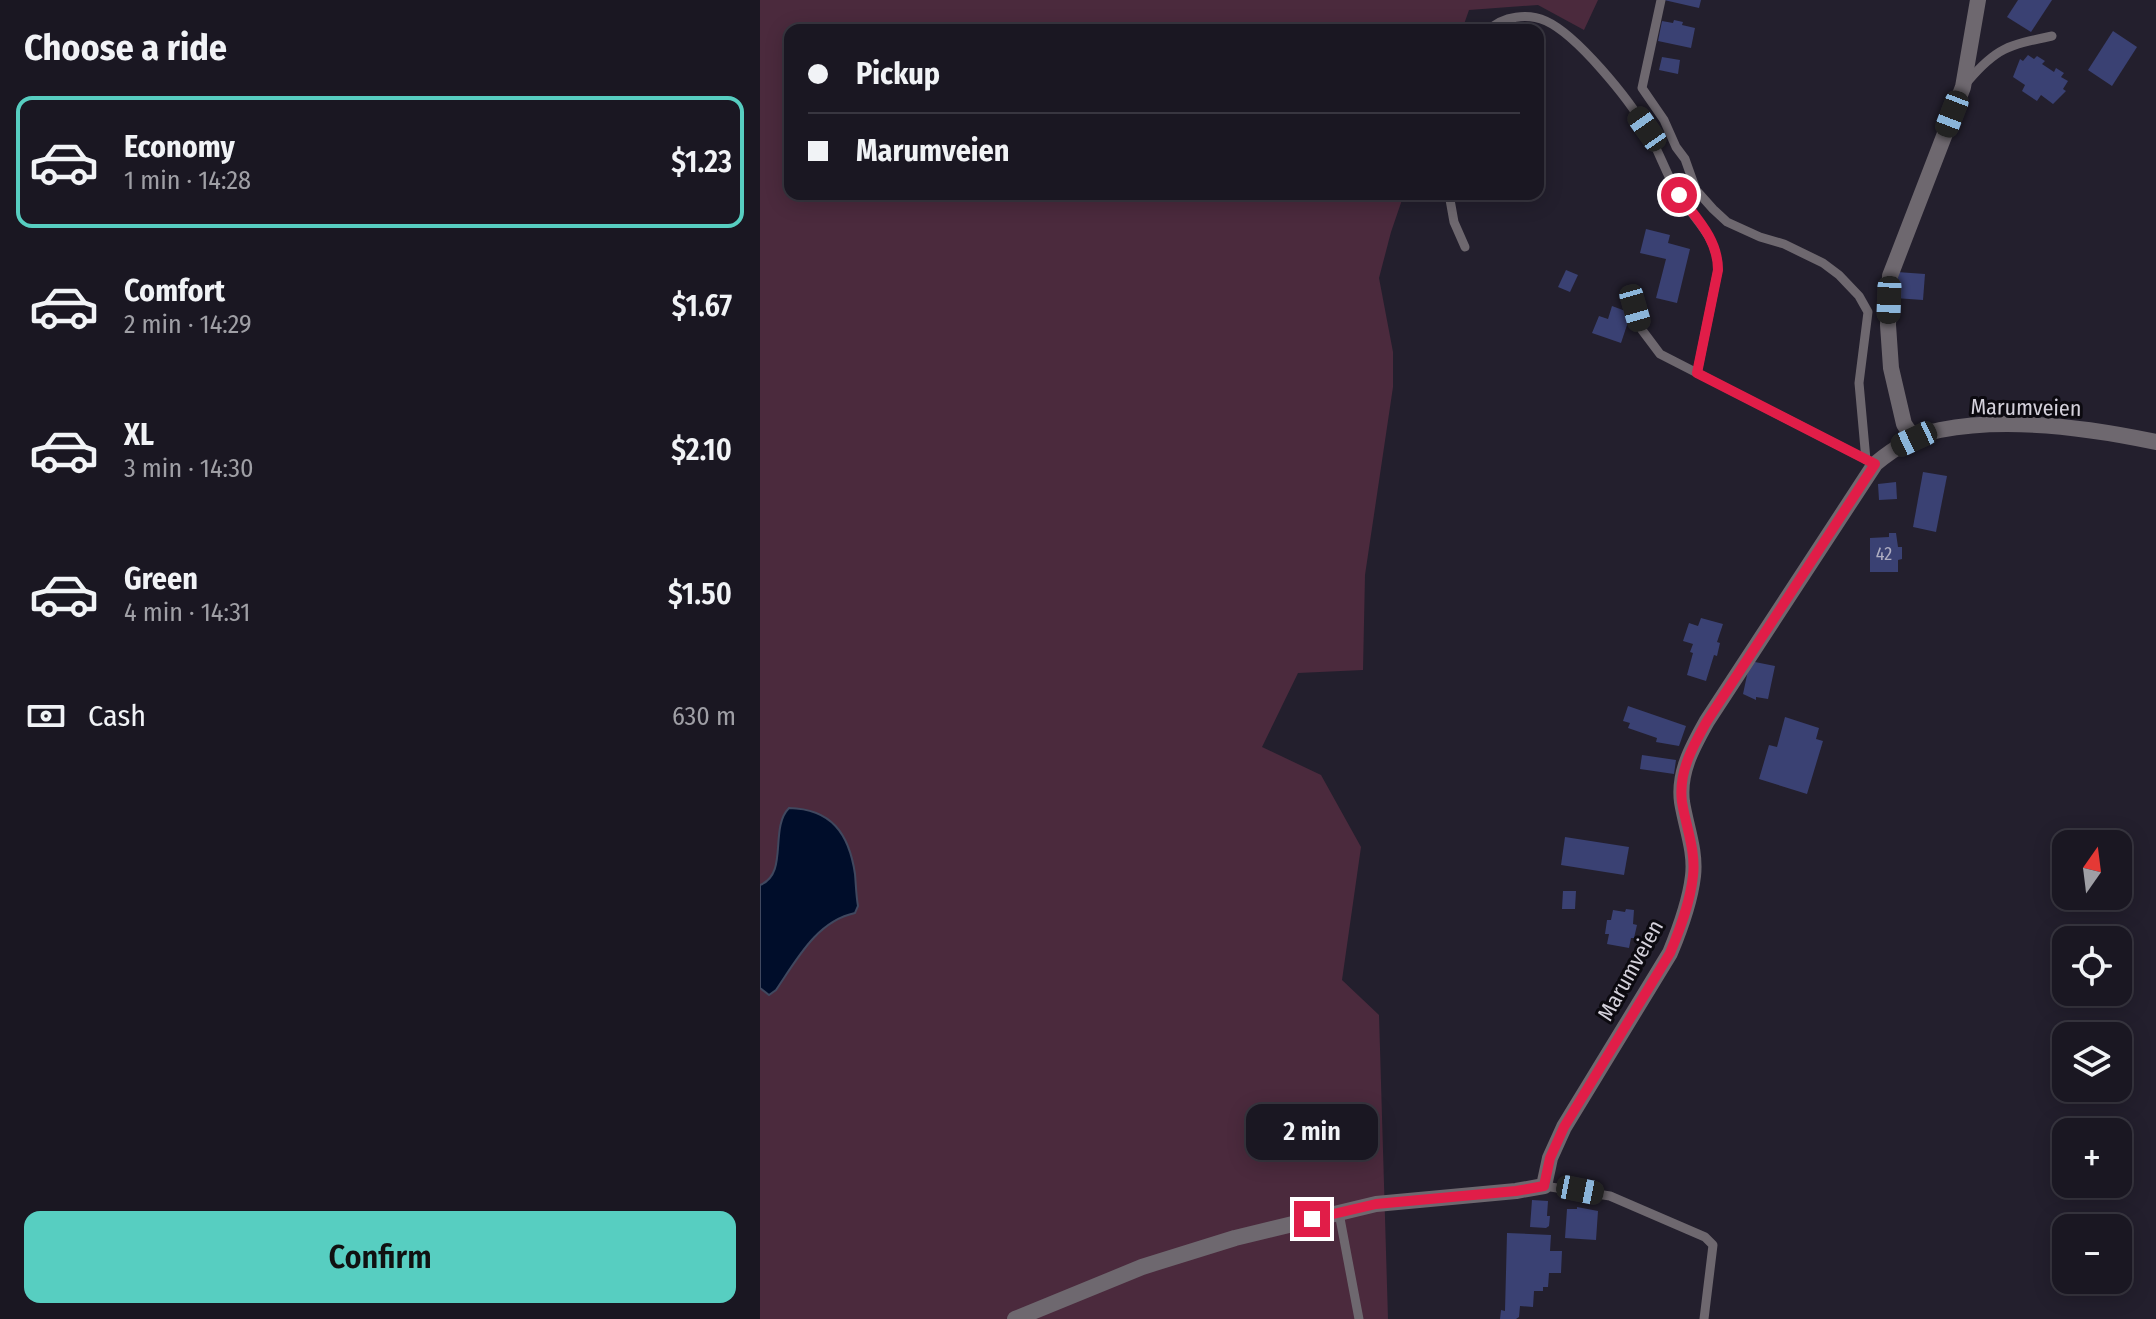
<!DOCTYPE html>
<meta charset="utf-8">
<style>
body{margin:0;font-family:"Fira Sans Condensed",sans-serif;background:#23202a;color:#f1f3f6;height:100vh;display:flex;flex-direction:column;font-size:30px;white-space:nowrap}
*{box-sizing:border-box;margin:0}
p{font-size:26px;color:#9f9fa5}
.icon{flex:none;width:44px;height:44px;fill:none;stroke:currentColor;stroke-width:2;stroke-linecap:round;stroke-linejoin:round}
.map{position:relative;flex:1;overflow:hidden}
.details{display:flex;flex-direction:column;background:#1a1722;width:760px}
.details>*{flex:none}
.guide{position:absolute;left:24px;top:24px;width:760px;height:176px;border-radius:16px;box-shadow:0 4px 20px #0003,0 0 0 2px #383640;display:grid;align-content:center;height:176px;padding:0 24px;background:#1a1722}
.needle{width:52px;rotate:14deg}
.buttons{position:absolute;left:1292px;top:830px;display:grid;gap:16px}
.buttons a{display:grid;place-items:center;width:80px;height:80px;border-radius:16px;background:#1a1722;box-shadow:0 4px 20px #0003,0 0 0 2px #383640;font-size:40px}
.end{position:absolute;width:36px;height:36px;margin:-18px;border:10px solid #e11d48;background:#fff;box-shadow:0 0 0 4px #fff}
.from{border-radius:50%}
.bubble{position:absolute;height:56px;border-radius:16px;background:#1a1722;box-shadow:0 4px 20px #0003,0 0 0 2px #383640;font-size:26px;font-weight:600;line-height:56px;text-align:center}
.car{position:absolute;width:24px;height:48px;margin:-24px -12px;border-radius:10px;box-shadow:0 0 6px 2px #0007;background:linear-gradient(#222 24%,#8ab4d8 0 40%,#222 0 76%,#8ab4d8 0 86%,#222 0)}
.guide b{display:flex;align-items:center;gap:28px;height:76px;font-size:30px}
.guide b+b{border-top:2px solid #383640}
.guide i{width:20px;height:20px;background:#f1f3f6}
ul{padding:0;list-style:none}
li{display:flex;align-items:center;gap:24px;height:132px;margin:0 16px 12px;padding:0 8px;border:4px solid transparent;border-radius:16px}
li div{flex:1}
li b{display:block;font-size:30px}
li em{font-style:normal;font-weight:600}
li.current{border-color:#57cec1}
li>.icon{width:72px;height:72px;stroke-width:1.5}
h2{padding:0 24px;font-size:36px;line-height:96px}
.pay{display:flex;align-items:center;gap:20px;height:88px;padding:0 24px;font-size:30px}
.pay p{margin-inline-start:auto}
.cta{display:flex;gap:16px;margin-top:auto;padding:16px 24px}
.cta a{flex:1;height:92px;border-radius:16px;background:#57cec1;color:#111;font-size:32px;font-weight:600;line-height:92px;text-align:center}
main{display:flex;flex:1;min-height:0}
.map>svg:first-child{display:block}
</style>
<main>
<section class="details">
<h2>Choose a ride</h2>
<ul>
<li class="current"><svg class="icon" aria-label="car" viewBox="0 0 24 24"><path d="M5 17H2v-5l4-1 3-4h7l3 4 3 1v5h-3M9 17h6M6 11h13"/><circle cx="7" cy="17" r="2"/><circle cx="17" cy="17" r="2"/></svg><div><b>Economy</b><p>1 min · 14:28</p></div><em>$1.23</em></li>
<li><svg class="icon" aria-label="car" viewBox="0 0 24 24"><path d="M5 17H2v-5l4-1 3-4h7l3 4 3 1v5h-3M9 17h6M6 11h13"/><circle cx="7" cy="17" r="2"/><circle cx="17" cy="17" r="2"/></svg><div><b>Comfort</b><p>2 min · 14:29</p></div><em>$1.67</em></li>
<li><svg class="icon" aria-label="car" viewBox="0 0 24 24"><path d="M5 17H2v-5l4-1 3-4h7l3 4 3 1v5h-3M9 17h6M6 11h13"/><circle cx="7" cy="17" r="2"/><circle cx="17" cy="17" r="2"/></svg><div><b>XL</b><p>3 min · 14:30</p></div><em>$2.10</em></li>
<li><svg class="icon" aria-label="car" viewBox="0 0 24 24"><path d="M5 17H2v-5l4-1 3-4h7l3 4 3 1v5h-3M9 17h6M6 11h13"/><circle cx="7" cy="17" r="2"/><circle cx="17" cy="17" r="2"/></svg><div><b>Green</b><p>4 min · 14:31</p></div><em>$1.50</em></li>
</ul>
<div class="pay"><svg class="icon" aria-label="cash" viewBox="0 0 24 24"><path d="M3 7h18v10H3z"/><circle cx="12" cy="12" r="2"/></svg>Cash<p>630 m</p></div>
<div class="cta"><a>Confirm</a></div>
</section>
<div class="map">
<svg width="1396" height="1319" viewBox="0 0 1396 1319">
<rect width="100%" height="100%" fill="#231f2d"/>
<path fill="#4b2a3d" d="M0 0H838L824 30 778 5 709 10 702 30H30V194H644L631 232 619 278 633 352V387L605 575 603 670 538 673 502 747 561 775 601 847 582 980 619 1015 628 1319H0Z"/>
<path fill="#000d2a" stroke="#40485f" stroke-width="2" d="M29 808C71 809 89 833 95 874 96 885 96 895 98 906L95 913C57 921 37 959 16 990L9 995 0 988V885C29 874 9 828 29 808Z"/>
<g fill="#3a4173">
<path d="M904 0H941L939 8Z"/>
<path d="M1258 0H1292L1271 32 1247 17Z"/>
<path d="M914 20 923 22 922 25 935 28 931 48 898 41 902 21 913 23Z"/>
<path d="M1353 31 1377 47 1352 86 1328 70Z"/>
<path d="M1268 55 1274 59 1277 56 1285 61 1282 64 1294 72 1296 68 1304 73 1301 77 1308 81 1303 89 1306 91 1293 104 1281 95 1277 101 1262 91 1265 85 1253 77 1260 59 1263 61Z"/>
<path d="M902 57 920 60 918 74 899 70Z"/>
<path d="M886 229 910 235 908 243 930 249 917 303 896 298 906 259 880 253Z"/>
<path d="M806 270 818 275 810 292 798 287Z"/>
<path d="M1137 272 1165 274 1163 300 1135 298Z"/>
<path d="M852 306 871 313 861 343 832 333 839 316 848 319Z"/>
<path d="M1163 472 1187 476 1176 532 1153 527Z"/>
<path d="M1136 482 1137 499 1119 500 1118 484Z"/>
<path d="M1129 533H1136L1138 547H1142V559L1138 560V572H1110V538L1129 537Z"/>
<path d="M941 618 963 624 957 642 960 643 957 656 954 655 946 681 927 675 933 653 930 652 933 644 923 641 929 623 938 626Z"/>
<path d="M990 661 1015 666 1008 699 996 697V700L983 694Z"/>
<path d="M868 706 926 726 919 746 896 742 897 738 868 728 870 723 863 721Z"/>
<path d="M1025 717 1059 728 1056 739 1063 741 1047 794 999 779 1009 745 1017 747Z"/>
<path d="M882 755 916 760 914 774 880 769Z"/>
<path d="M805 837 869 847 864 875 801 865Z"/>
<path d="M803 891H816L815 909H802Z"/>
<path d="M866 909 874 910 873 924 877 925 874 938H871L869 948 847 944 849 934H845L847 920H851L853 910 865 912Z"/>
<path d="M772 1200 788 1201 787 1216H790L789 1226 786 1228 770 1227Z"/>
<path d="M817 1207 838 1211 836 1240 805 1238 807 1209H817Z"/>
<path d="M747 1233 791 1235 790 1251H802L801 1273H789L788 1287H783V1291H774L773 1307 760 1306 759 1317 756 1319H740L741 1310 745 1311Z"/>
</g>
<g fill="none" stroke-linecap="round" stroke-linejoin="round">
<g stroke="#6e686f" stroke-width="9">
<path d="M901 0 882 88 904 120 916 147 925 159 936 190 953 209 967 222 1000 237 1024 244 1063 263 1079 275 1099 296 1108 312 1099 383 1106 460"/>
<path d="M729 30C743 16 768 13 786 21 817 35 869 99 886 129 899 150 906 175 919 195 935 221 958 237 958 270L937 373"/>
<path d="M1208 81C1237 47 1249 45 1292 36"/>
<path d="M689 194 694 222 705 247"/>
<path d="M875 308 882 330 900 354 1109 461"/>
<path d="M784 1186 850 1196 945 1237 953 1245 944 1319"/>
<path d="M579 1213 599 1319"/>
</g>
<g stroke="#6e686f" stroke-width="16">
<path d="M1154 439 1144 424 1131 368 1128 325 1130 276 1203 87 1218 0"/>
<path d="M255 1319 382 1267 475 1238 616 1204 756 1191 784 1186 790 1158 804 1127 910 953C920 929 930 902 933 876 936 851 926 827 922 802 918 772 933 746 947 721L1115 464C1134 448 1155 435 1180 430 1247 417 1330 428 1396 442"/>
</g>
</g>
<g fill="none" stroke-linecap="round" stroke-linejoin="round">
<path stroke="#e11d48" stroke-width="10" d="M552 1219 616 1204 756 1191 784 1186 790 1158 804 1127 910 953C920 929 930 903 933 876 936 851 926 827 922 802 918 772 933 746 947 721L1115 464 937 373 958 270C958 239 937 219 919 195"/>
</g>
<g text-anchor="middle" stroke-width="6" stroke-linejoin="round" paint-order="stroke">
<g font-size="18" fill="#aeadc1">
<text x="1124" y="560">42</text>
</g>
<g font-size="22" fill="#d4d1db" stroke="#0c0a10">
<text transform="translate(1266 407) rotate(1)" y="8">Marumveien</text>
<text transform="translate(870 970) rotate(-61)" y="8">Marumveien</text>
</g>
</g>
</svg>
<div class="buttons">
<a><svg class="needle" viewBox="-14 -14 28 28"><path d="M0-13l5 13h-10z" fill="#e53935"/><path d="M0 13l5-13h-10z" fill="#9f9fa5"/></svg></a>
<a><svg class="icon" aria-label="locate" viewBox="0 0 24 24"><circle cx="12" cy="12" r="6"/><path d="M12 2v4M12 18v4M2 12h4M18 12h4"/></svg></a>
<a><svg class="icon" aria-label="layers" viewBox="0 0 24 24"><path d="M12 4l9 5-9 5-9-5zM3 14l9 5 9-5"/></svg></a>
<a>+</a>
<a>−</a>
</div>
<i class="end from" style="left:919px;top:195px"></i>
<i class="end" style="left:552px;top:1219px"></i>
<div class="bubble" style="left:486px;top:1104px;width:132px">2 min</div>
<i class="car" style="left:1192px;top:114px;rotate:201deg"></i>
<i class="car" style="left:887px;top:129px;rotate:325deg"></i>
<i class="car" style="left:1129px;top:300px;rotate:182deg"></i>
<i class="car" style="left:875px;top:308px;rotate:164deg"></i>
<i class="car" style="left:1154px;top:439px;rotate:245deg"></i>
<i class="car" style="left:820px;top:1190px;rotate:101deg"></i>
<div class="guide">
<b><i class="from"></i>Pickup</b>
<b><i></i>Marumveien</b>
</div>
</div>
</main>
